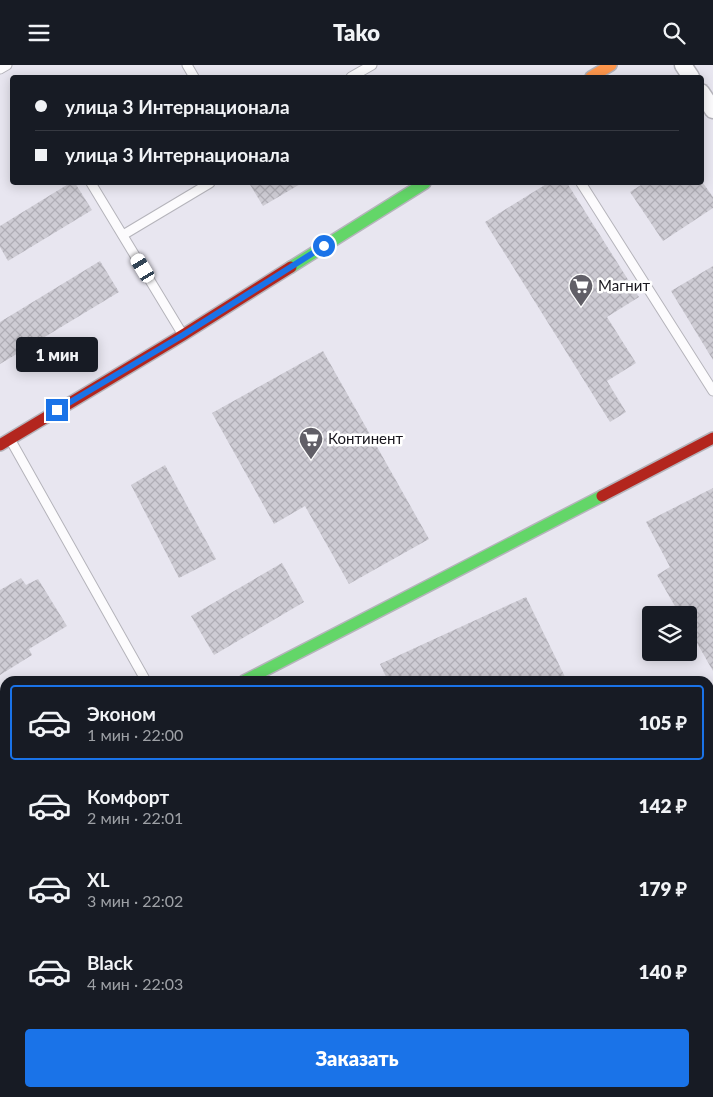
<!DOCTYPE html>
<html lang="ru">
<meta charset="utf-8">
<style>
body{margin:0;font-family:Lato,sans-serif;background:#242831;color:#f1f3f6;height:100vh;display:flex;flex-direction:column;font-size:19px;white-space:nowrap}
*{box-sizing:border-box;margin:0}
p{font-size:16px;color:#9ea1a6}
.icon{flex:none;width:28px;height:28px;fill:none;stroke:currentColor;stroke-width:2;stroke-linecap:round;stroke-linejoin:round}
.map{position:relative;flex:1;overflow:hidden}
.drawer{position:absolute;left:0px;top:611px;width:714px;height:421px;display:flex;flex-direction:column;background:#171b24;border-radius:15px 15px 0 0;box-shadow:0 2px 12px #0003}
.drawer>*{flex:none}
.guide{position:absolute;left:10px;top:10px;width:694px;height:110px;border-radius:5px;box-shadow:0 2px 12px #0003;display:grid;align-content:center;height:110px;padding:0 25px;background:#171b24}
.fabs{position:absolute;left:642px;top:541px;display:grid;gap:10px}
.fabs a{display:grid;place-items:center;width:55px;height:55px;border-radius:5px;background:#171b24;box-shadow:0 2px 12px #0003;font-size:25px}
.end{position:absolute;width:22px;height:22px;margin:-11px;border:6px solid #1a73e8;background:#fff;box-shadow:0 0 0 2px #fff}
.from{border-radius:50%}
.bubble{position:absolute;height:35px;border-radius:5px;background:#171b24;box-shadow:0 2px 12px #0003;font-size:16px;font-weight:800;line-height:35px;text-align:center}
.car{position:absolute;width:15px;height:30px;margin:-15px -8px;border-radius:6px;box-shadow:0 0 4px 1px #0007;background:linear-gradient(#fff 24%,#345 0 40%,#fff 0 76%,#345 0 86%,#fff 0)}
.guide b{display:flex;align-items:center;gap:18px;height:48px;font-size:19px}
.guide b+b{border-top:1px solid #363941}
.guide i{width:12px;height:12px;background:#f1f3f6}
ul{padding:9px 0 0;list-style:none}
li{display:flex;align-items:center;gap:15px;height:75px;margin:0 10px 8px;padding:0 15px;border:2px solid transparent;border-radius:5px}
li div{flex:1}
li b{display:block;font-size:19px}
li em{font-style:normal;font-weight:800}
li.selected{border-color:#1a73e8}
li>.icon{width:45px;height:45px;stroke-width:1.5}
.cta{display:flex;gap:10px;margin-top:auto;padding:10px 25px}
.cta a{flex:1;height:58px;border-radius:5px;background:#1a73e8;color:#fff;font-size:20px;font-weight:800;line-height:58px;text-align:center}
header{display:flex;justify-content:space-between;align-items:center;height:65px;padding:0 25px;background:#171b24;font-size:22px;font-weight:800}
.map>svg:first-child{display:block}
</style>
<header><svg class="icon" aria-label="menu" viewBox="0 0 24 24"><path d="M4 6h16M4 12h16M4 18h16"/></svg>Tako<svg class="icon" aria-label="search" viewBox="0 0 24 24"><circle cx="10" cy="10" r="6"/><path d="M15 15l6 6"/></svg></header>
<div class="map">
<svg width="713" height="1032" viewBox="0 0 713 1032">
<defs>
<pattern id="building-cross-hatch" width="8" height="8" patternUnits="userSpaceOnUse" patternTransform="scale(1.25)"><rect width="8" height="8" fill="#ceccd4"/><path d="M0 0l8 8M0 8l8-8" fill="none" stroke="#b0aeb6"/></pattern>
</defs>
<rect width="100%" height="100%" fill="#e8e6f0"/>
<g fill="url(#building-cross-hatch)">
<path d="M70 118H75L92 145 8 196 0 182V161Z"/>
<path d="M249 118H302L263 141Z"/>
<path d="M548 118H567L639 232 607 252 636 298 607 316 626 347 610 357 485 157Z"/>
<path d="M644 118H703L713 132V143L663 176 630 127Z"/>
<path d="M100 196 119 227 0 299V257Z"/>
<path d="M713 201V295L671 226Z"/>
<path d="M323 286 429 474 349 519 305 441 274 459 212 348Z"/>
<path d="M165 400 216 494 179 513 131 420Z"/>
<path d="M713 423V606L689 564V550H680L657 510 670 502 646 457Z"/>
<path d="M282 498 304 537 214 590 191 551Z"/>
<path d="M21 513 26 520 38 514 67 561 29 584 32 590 0 610V525Z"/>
<path d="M526 532 567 616H388L380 599Z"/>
</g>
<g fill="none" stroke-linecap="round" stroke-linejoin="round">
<defs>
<g id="lane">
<path d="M187 0 194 12"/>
<path d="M0 4 7 0"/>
<path d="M351 12 372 0"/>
<path d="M91 118 183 270"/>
<path d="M581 118 713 326"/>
<path d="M123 170 210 118"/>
<path d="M10 374 146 616"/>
</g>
<g id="street">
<path d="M683 0 691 12"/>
<path d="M701 27 713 45"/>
<path d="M0 744 5 741"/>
</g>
<g id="fast">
<path d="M291 202 425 118"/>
<path d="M244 616 602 431"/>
</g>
<path id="slow" d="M591 12 611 0"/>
<g id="jam">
<path d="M0 380 183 270 291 202"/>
<path d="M602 431 713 373"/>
</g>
</defs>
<use href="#lane" stroke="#b5b4bb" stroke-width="11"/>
<use href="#street" stroke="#b5b4bb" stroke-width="19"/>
<use href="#fast" stroke="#b5b4bb" stroke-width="14"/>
<use href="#slow" stroke="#b5b4bb" stroke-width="14"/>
<use href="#jam" stroke="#b5b4bb" stroke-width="14"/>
<use href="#lane" stroke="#fcfbfd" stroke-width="9"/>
<use href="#street" stroke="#fcfbfd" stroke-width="16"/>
<use href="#fast" stroke="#63d668" stroke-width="11"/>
<use href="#slow" stroke="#ff974d" stroke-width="11"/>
<use href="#jam" stroke="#b3261e" stroke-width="11"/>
</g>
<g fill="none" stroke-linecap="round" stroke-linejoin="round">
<path stroke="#1a73e8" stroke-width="6" d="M57 345 183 270 324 181"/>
</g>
<defs>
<symbol id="supermarket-pin" viewBox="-11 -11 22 30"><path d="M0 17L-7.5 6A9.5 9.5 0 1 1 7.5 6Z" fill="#615f67" stroke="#fff"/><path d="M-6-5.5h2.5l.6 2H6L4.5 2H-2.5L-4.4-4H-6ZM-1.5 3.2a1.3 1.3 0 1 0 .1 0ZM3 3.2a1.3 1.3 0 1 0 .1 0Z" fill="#fff"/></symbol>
</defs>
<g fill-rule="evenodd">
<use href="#supermarket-pin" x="567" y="207" width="28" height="38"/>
<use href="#supermarket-pin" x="297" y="360" width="28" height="38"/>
</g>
<g text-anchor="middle" stroke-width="5" stroke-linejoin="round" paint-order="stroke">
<g font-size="15" fill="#18161d" stroke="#fff" text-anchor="start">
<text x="598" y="226">Магнит</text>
<text x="328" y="379">Континент</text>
</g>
</g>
</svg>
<div class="fabs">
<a><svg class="icon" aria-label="layers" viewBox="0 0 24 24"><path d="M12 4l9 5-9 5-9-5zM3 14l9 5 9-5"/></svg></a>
</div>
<i class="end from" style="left:324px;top:181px"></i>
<i class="end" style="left:57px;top:345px"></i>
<div class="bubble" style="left:16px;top:272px;width:82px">1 мин</div>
<i class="car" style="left:143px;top:203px;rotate:329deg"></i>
<div class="guide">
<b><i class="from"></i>улица 3 Интернационала</b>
<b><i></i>улица 3 Интернационала</b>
</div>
<section class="drawer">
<ul>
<li class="selected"><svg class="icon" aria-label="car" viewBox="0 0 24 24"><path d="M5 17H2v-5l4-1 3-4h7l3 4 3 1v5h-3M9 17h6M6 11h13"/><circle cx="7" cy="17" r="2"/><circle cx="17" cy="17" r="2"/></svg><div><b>Эконом</b><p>1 мин · 22:00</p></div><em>105 ₽</em></li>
<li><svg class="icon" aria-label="car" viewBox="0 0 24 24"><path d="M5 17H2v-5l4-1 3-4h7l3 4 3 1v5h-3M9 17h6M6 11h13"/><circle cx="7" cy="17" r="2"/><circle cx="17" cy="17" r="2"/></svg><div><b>Комфорт</b><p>2 мин · 22:01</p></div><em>142 ₽</em></li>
<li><svg class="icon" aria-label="car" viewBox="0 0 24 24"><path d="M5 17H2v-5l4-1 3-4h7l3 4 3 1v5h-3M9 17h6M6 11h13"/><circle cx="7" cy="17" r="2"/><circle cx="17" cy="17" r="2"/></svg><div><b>XL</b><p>3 мин · 22:02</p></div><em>179 ₽</em></li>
<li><svg class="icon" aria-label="car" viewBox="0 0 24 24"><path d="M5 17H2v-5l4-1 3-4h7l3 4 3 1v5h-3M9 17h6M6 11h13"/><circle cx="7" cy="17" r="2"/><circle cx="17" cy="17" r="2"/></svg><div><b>Black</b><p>4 мин · 22:03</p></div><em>140 ₽</em></li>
</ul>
<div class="cta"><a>Заказать</a></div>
</section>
</div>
